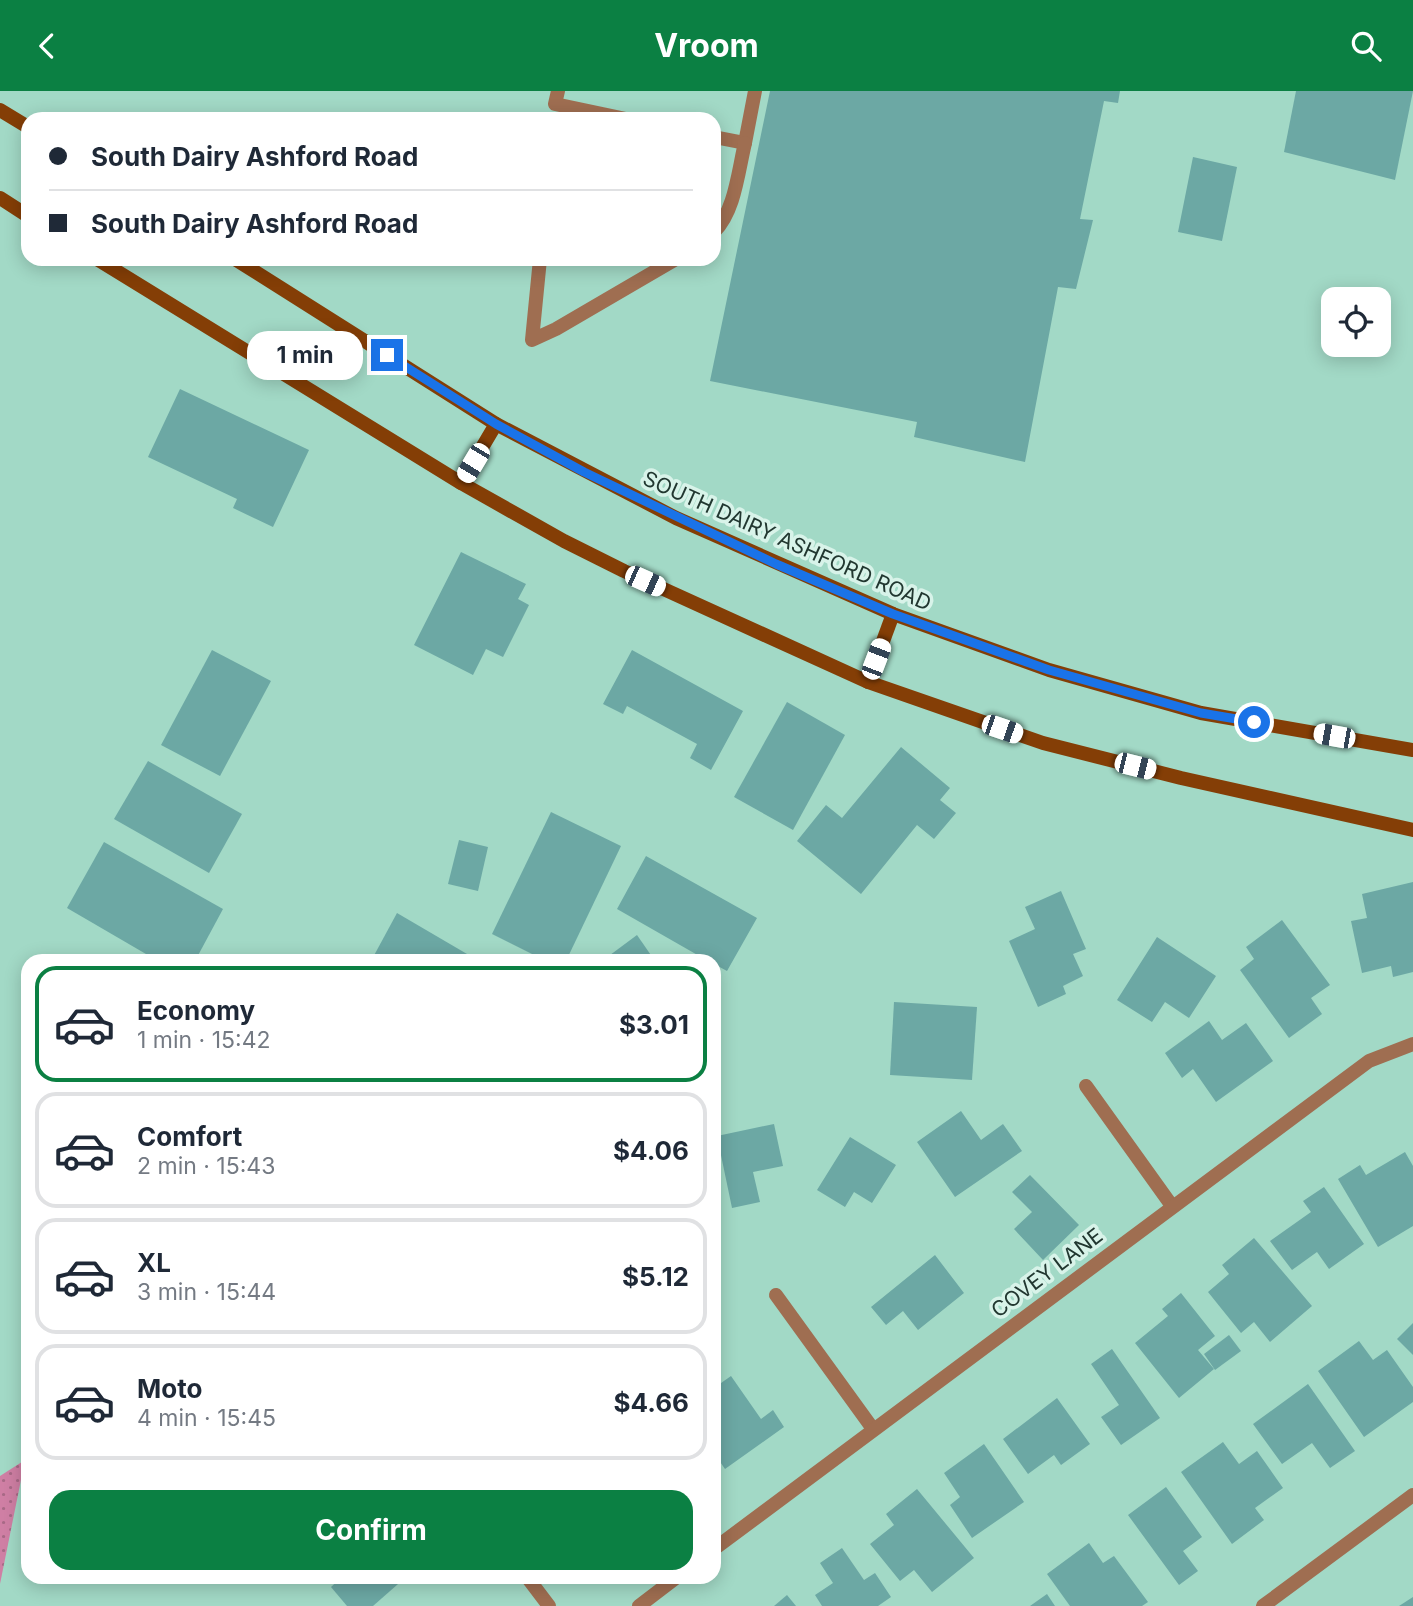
<!DOCTYPE html>
<meta charset="utf-8">
<style>
body{margin:0;font-family:Inter,sans-serif;background:#f6f6f7;color:#1f2937;height:100vh;display:flex;flex-direction:column;font-size:26px;white-space:nowrap}
*{box-sizing:border-box;margin:0}
p{font-size:23px;color:#747a83}
.icon{flex:none;width:38px;height:38px;fill:none;stroke:currentColor;stroke-width:2;stroke-linecap:round;stroke-linejoin:round}
.map{position:relative;flex:1;overflow:hidden}
.panel{position:absolute;left:21px;top:863px;width:700px;height:630px;display:flex;flex-direction:column;background:#fff;border-radius:21px;box-shadow:0 4px 18px #0003}
.panel>*{flex:none}
.top-card{position:absolute;left:21px;top:21px;width:700px;height:154px;border-radius:21px;box-shadow:0 4px 18px #0003;display:grid;align-content:center;height:154px;padding:0 28px;background:#fff}
.tools{position:absolute;left:1321px;top:196px;display:grid;gap:14px}
.tools a{display:grid;place-items:center;width:70px;height:70px;border-radius:14px;background:#fff;box-shadow:0 4px 18px #0003;font-size:35px}
.end{position:absolute;width:32px;height:32px;margin:-16px;border:9px solid #1a73e8;background:#fff;box-shadow:0 0 0 4px #fff}
.from{border-radius:50%}
.bubble{position:absolute;height:49px;border-radius:21px;background:#fff;box-shadow:0 4px 18px #0003;font-size:23px;font-weight:700;line-height:49px;text-align:center}
.car{position:absolute;width:21px;height:42px;margin:-21px -10px;border-radius:9px;box-shadow:0 0 5px 2px #0007;background:linear-gradient(#fff 24%,#345 0 40%,#fff 0 76%,#345 0 86%,#fff 0)}
.top-card b{display:flex;align-items:center;gap:24px;height:66px;font-size:26px}
.top-card b+b{border-top:2px solid #e0e1e3}
.top-card i{width:18px;height:18px;background:#1f2937}
ul{padding:12px 0 0;list-style:none}
li{display:flex;align-items:center;gap:21px;height:116px;margin:0 14px 10px;padding:0 14px;border:4px solid #e0e1e3;border-radius:21px}
li div{flex:1}
li b{display:block;font-size:26px}
li em{font-style:normal;font-weight:700}
li.current{border-color:#0b8043}
li>.icon{width:63px;height:63px;stroke-width:1.5}
.action{display:flex;gap:14px;margin-top:auto;padding:14px 28px}
.action a{flex:1;height:80px;border-radius:21px;background:#0b8043;color:#fff;font-size:28px;font-weight:700;line-height:80px;text-align:center}
header{display:flex;justify-content:space-between;align-items:center;height:91px;padding:0 28px;background:#0b8043;color:#fff;font-size:32px;font-weight:700}
.map>svg:first-child{display:block}
</style>
<header><svg class="icon" aria-label="back" viewBox="0 0 24 24"><path d="M15 5l-7 7 7 7"/></svg>Vroom<svg class="icon" aria-label="search" viewBox="0 0 24 24"><circle cx="10" cy="10" r="6"/><path d="M15 15l6 6"/></svg></header>
<div class="map">
<svg width="1413" height="1515" viewBox="0 0 1413 1515">
<defs>
<pattern id="green-dots" width="8" height="8" patternUnits="userSpaceOnUse" patternTransform="scale(1.75)"><rect width="8" height="8" fill="#cf7fa4"/><path d="M2 2h.1M6 6h.1" fill="none" stroke="#a86986" stroke-width="1.8" stroke-linecap="round"/></pattern>
</defs>
<rect width="100%" height="100%" fill="#a2d9c6"/>
<path fill="url(#green-dots)" d="M25 1369 0 1493V1385Z"/>
<g fill="#6ca8a4">
<path d="M770 0H1120L1118 12 1104 10 1080 128 1093 129 1076 198 1058 196 1025 371 914 346 917 331 710 290Z"/>
<path d="M1296 0H1413L1395 89 1284 61Z"/>
<path d="M1193 66 1237 76 1222 150 1178 141Z"/>
<path d="M180 298 309 359 273 436 233 417 237 408 148 366Z"/>
<path d="M461 461 526 493 518 508 529 514 503 566 486 558 473 584 414 554Z"/>
<path d="M212 559 271 590 220 685 161 654Z"/>
<path d="M632 559 743 620 711 679 690 667 697 653 627 615 623 623 603 613Z"/>
<path d="M787 611 845 644 793 739 734 706Z"/>
<path d="M901 656 950 697 940 709 956 722 934 748 917 734 861 803 797 750 826 714 842 727Z"/>
<path d="M148 670 242 723 209 782 114 728Z"/>
<path d="M551 721 621 755 566 870H546L492 843Z"/>
<path d="M459 749 488 756 478 800 448 793Z"/>
<path d="M104 751 223 818 195 870H158L67 817Z"/>
<path d="M646 765 757 827 727 880 714 873V870H708L617 818Z"/>
<path d="M1413 791V881L1393 886 1391 875 1362 882 1351 830 1367 827 1362 803Z"/>
<path d="M1061 800 1086 858 1073 863 1083 885 1063 895 1066 903 1038 916 1009 850 1035 838 1025 816Z"/>
<path d="M397 822 479 870H371Z"/>
<path d="M1282 829 1330 894 1311 907 1322 923 1289 947 1240 879 1254 868 1246 856Z"/>
<path d="M637 844 655 870H602Z"/>
<path d="M1157 846 1216 885 1189 927 1165 911 1152 931 1117 909Z"/>
<path d="M894 911 977 916 972 989 890 984Z"/>
<path d="M1209 930 1222 949 1246 932 1273 970 1216 1011 1193 978 1182 987 1165 962Z"/>
<path d="M961 1020 981 1049 1003 1033 1022 1060 955 1106 917 1051Z"/>
<path d="M774 1033 783 1075 753 1081 760 1111 732 1117 717 1045Z"/>
<path d="M850 1046 896 1074 872 1112 854 1101 845 1116 817 1099Z"/>
<path d="M1405 1061 1413 1075V1135L1378 1156 1338 1088 1360 1074 1366 1084Z"/>
<path d="M1030 1084 1079 1134 1043 1169 1014 1138 1032 1121 1012 1101Z"/>
<path d="M1324 1096 1364 1153 1329 1178 1317 1161 1292 1179 1270 1150 1311 1121 1303 1110Z"/>
<path d="M1254 1147 1312 1215 1270 1251 1254 1231 1241 1242 1208 1201 1229 1183 1222 1174Z"/>
<path d="M935 1164 964 1202 918 1239 903 1220 886 1234 871 1216Z"/>
<path d="M1181 1202 1215 1245 1198 1259 1214 1278 1179 1307 1135 1252 1168 1225 1162 1218Z"/>
<path d="M1413 1232V1264L1397 1248Z"/>
<path d="M1229 1244 1241 1260 1215 1279 1204 1263Z"/>
<path d="M1359 1250 1373 1269 1387 1259 1413 1296V1311L1364 1346 1318 1280Z"/>
<path d="M1112 1258 1160 1327 1121 1354 1101 1326 1119 1314 1091 1273Z"/>
<path d="M731 1285 761 1328 773 1319 784 1336 725 1378 714 1362V1297Z"/>
<path d="M1308 1293 1355 1360 1330 1377 1312 1352 1282 1373 1253 1333Z"/>
<path d="M1057 1307 1090 1353 1061 1374 1054 1364 1028 1383 1003 1348Z"/>
<path d="M1223 1351 1239 1373 1257 1360 1283 1397 1255 1417 1264 1429 1232 1453 1181 1381Z"/>
<path d="M984 1353 1024 1411 972 1447 950 1414 960 1406 944 1382Z"/>
<path d="M1166 1396 1202 1446 1183 1460 1198 1480 1179 1494 1128 1424Z"/>
<path d="M917 1398 974 1467 932 1501 914 1479 900 1490 870 1453 894 1434 886 1423Z"/>
<path d="M1089 1452 1103 1472 1114 1465 1148 1511 1142 1515H1070L1047 1483Z"/>
<path d="M842 1457 864 1489 875 1482 891 1506 878 1515H822L815 1504 833 1492 820 1472Z"/>
<path d="M342 1486H406L373 1515H347L331 1496Z"/>
<path d="M1047 1503 1055 1515H1030Z"/>
<path d="M787 1504 796 1515H774Z"/>
<path d="M1413 1506V1515H1399Z"/>
</g>
<g fill="none" stroke-linecap="round" stroke-linejoin="round">
<g stroke="#9f6e51" stroke-width="14">
<path d="M558 0 555 13 626 28"/>
<path d="M714 46 745 52 755 0"/>
<path d="M714 141C735 120 738 81 745 52"/>
<path d="M540 168 532 249 556 238 676 168"/>
</g>
<g stroke="#9f6e51" stroke-width="14">
<path d="M1086 995 1172 1115"/>
<path d="M776 1204 873 1338"/>
<path d="M714 1458 1369 970 1413 953"/>
<path d="M527 1486 549 1515"/>
<path d="M639 1515 677 1486"/>
<path d="M1263 1515 1413 1404"/>
</g>
<g stroke="#843e06" stroke-width="14">
<path d="M0 19 28 36"/>
<path d="M0 107 28 125"/>
<path d="M97 168 461 392 564 450 624 480 868 591 1043 652 1181 687 1413 739"/>
<path d="M235 168 496 333 676 427 893 523 1049 579 1201 622 1413 659"/>
<path d="M461 392 496 333"/>
<path d="M868 591 893 523"/>
</g>
</g>
<g fill="none" stroke-linecap="round" stroke-linejoin="round">
<path stroke="#1a73e8" stroke-width="9" d="M387 264 496 333 584 381 776 473 893 523 1049 579 1201 622 1254 631"/>
</g>
<g text-anchor="middle" stroke-width="7" stroke-linejoin="round" paint-order="stroke">
<g font-size="21" fill="#213730" stroke="#d8f3e9">
<text transform="translate(787 450) rotate(24)" y="7">SOUTH DAIRY ASHFORD ROAD</text>
<text transform="translate(1047 1182) rotate(-37)" y="7">COVEY LANE</text>
</g>
</g>
</svg>
<div class="tools">
<a><svg class="icon" aria-label="locate" viewBox="0 0 24 24"><circle cx="12" cy="12" r="6"/><path d="M12 2v4M12 18v4M2 12h4M18 12h4"/></svg></a>
</div>
<i class="end from" style="left:1254px;top:631px"></i>
<i class="end" style="left:387px;top:264px"></i>
<div class="bubble" style="left:247px;top:240px;width:116px">1 min</div>
<i class="car" style="left:473px;top:372px;rotate:211deg"></i>
<i class="car" style="left:645px;top:490px;rotate:114deg"></i>
<i class="car" style="left:876px;top:568px;rotate:21deg"></i>
<i class="car" style="left:1002px;top:638px;rotate:109deg"></i>
<i class="car" style="left:1334px;top:645px;rotate:280deg"></i>
<i class="car" style="left:1135px;top:675px;rotate:104deg"></i>
<div class="top-card">
<b><i class="from"></i>South Dairy Ashford Road</b>
<b><i></i>South Dairy Ashford Road</b>
</div>
<section class="panel">
<ul>
<li class="current"><svg class="icon" aria-label="car" viewBox="0 0 24 24"><path d="M5 17H2v-5l4-1 3-4h7l3 4 3 1v5h-3M9 17h6M6 11h13"/><circle cx="7" cy="17" r="2"/><circle cx="17" cy="17" r="2"/></svg><div><b>Economy</b><p>1 min · 15:42</p></div><em>$3.01</em></li>
<li><svg class="icon" aria-label="car" viewBox="0 0 24 24"><path d="M5 17H2v-5l4-1 3-4h7l3 4 3 1v5h-3M9 17h6M6 11h13"/><circle cx="7" cy="17" r="2"/><circle cx="17" cy="17" r="2"/></svg><div><b>Comfort</b><p>2 min · 15:43</p></div><em>$4.06</em></li>
<li><svg class="icon" aria-label="car" viewBox="0 0 24 24"><path d="M5 17H2v-5l4-1 3-4h7l3 4 3 1v5h-3M9 17h6M6 11h13"/><circle cx="7" cy="17" r="2"/><circle cx="17" cy="17" r="2"/></svg><div><b>XL</b><p>3 min · 15:44</p></div><em>$5.12</em></li>
<li><svg class="icon" aria-label="car" viewBox="0 0 24 24"><path d="M5 17H2v-5l4-1 3-4h7l3 4 3 1v5h-3M9 17h6M6 11h13"/><circle cx="7" cy="17" r="2"/><circle cx="17" cy="17" r="2"/></svg><div><b>Moto</b><p>4 min · 15:45</p></div><em>$4.66</em></li>
</ul>
<div class="action"><a>Confirm</a></div>
</section>
</div>
